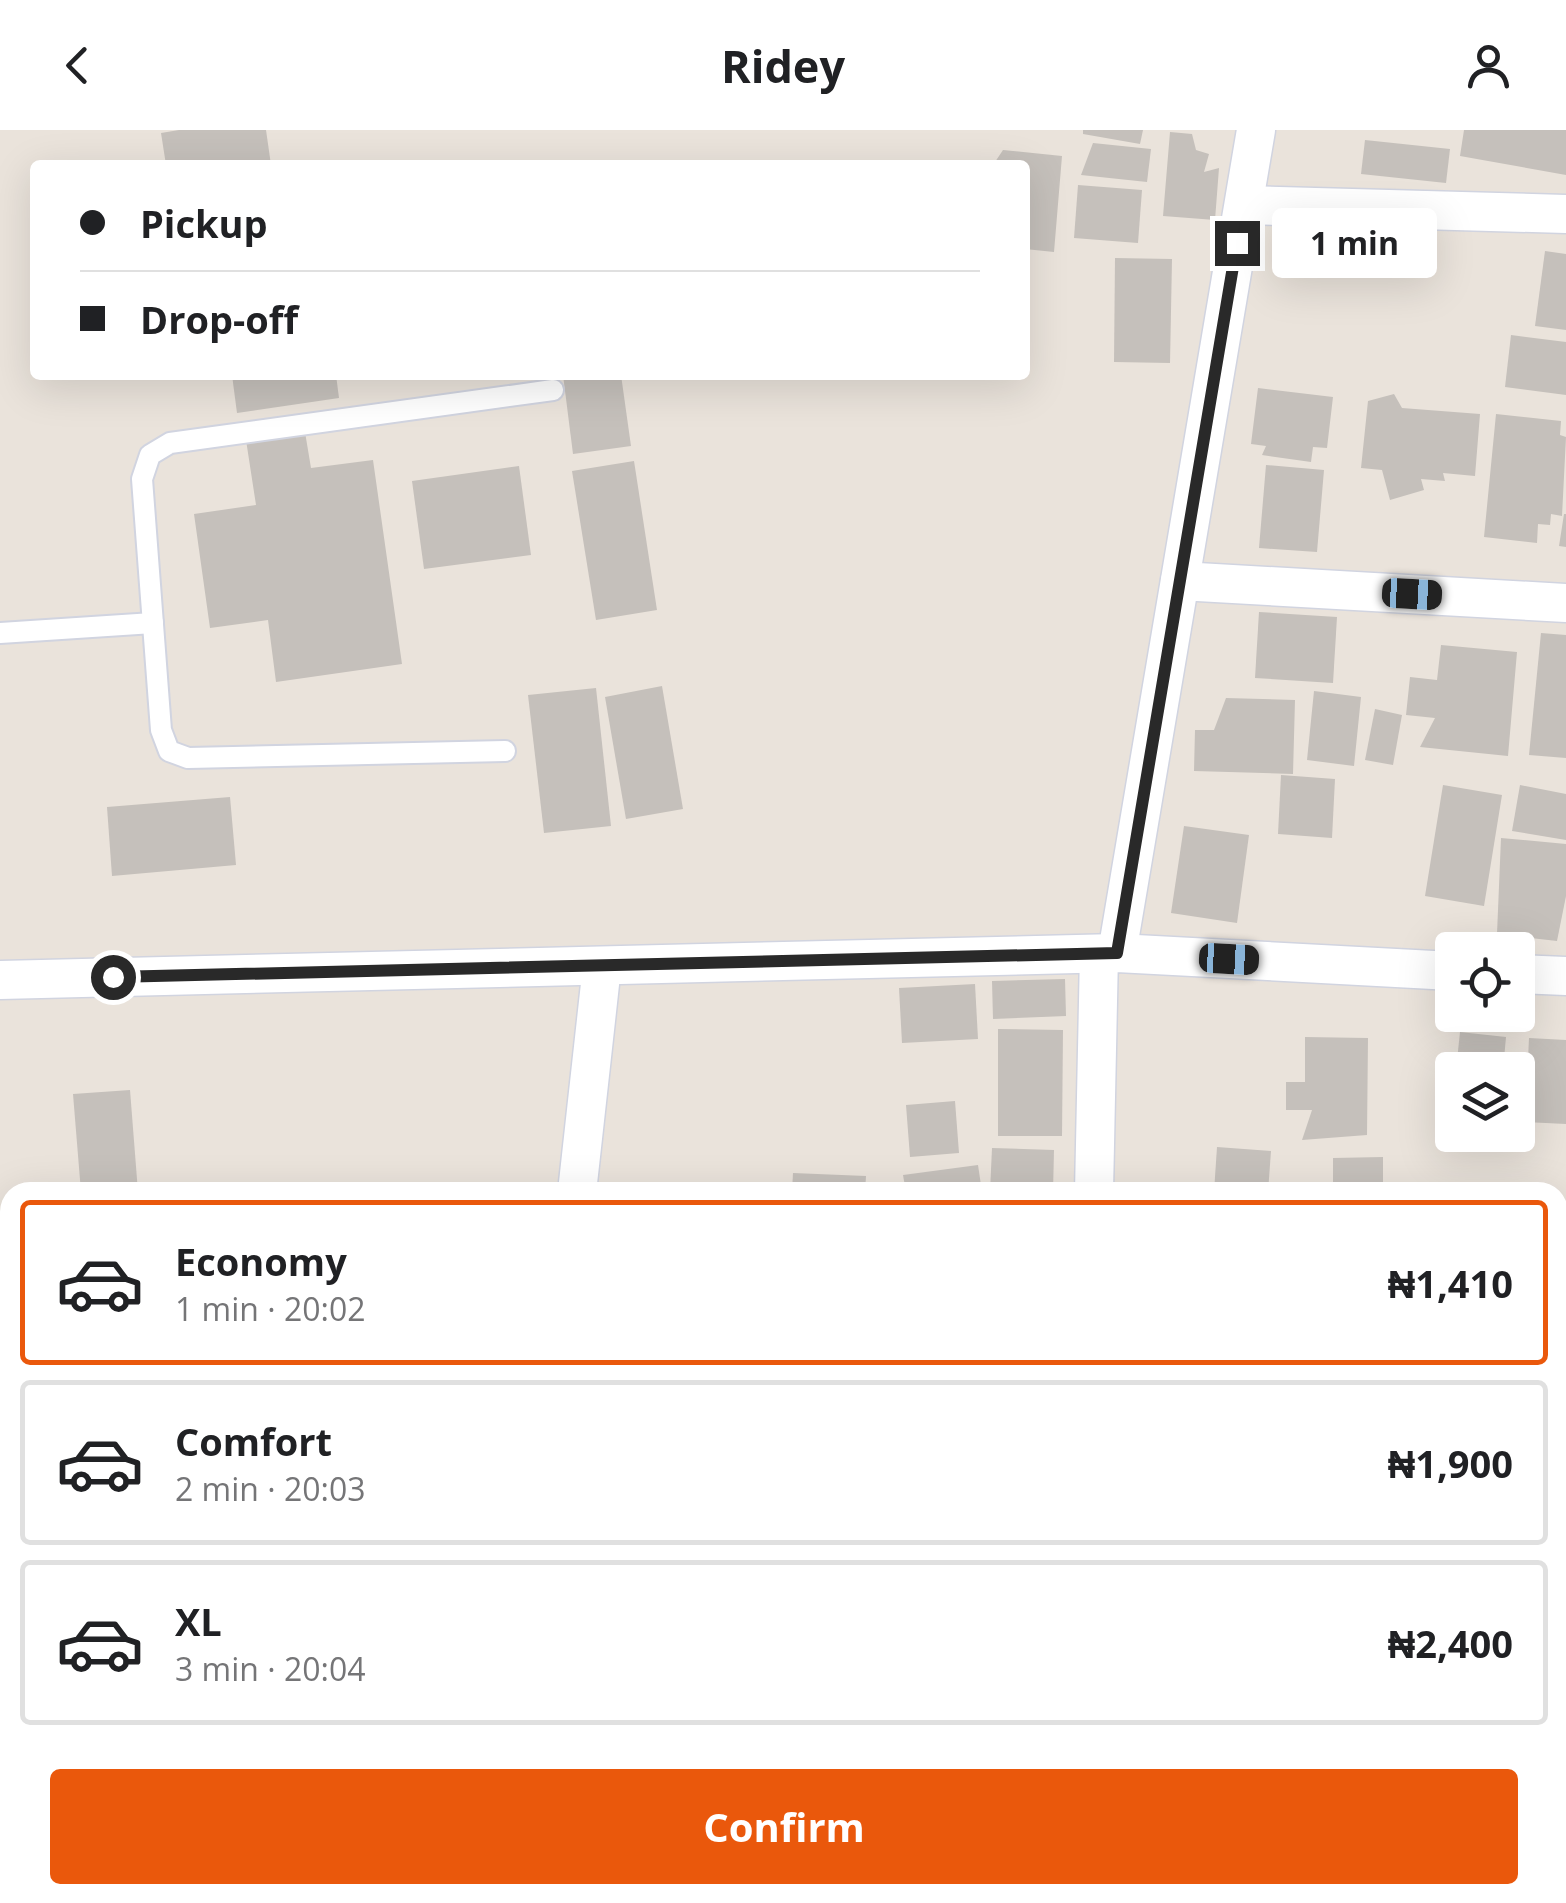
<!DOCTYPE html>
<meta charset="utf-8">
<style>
body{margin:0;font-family:"Open Sans",sans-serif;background:#f2f2f2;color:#202124;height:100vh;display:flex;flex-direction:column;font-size:38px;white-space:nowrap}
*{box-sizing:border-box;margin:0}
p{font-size:32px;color:#757577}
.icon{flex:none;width:55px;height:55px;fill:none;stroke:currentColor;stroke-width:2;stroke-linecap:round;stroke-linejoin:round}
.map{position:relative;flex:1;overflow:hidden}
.side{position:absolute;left:0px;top:1052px;width:1568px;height:722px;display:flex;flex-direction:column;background:#fff;border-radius:30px 30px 0 0;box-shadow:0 10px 40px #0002}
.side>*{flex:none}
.banner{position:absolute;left:30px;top:30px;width:1000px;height:220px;border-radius:10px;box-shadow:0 10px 40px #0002;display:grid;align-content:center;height:220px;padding:0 50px;background:#fff}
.tools{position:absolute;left:1435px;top:802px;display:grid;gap:20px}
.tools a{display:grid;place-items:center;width:100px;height:100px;border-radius:10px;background:#fff;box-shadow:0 10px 40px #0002;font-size:50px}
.end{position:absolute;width:45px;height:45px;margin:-22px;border:12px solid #292929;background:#fff;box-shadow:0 0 0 5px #fff}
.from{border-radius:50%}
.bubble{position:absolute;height:70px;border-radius:10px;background:#fff;box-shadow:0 10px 40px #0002;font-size:32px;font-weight:700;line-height:70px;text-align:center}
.car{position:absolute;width:30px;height:60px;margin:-30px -15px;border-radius:12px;box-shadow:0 0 8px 2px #0007;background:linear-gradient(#222 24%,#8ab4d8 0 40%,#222 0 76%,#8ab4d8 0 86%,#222 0)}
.banner b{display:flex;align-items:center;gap:35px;height:95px;font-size:38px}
.banner b+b{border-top:2px solid #e0e0e0}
.banner i{width:25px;height:25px;background:#202124}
ul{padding:18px 0 0;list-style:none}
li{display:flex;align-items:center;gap:30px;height:165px;margin:0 20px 15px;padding:0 30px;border:5px solid #e0e0e0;border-radius:10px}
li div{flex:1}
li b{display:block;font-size:38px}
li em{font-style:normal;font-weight:700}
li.selected{border-color:#ea580c}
li>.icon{width:90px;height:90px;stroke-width:1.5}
.action{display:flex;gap:20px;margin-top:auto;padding:20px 50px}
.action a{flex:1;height:115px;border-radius:10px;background:#ea580c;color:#fff;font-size:40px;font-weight:700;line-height:115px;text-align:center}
header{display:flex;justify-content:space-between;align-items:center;height:130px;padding:0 50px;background:#fff;font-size:45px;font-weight:700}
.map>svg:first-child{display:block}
</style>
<header><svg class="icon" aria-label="back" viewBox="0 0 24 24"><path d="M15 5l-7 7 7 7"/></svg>Ridey<svg class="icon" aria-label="person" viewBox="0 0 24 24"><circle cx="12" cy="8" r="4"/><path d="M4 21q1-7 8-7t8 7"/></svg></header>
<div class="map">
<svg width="1566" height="1773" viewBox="0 0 1566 1773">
<rect width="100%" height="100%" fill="#eae3db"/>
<g fill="#c5c0bb">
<path d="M179 0H266L271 35H166L161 3Z"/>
<path d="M1083 0H1143L1140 14 1083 4Z"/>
<path d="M1464 0H1566V45L1460 26Z"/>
<path d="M1170 2 1192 4 1196 20 1209 24 1204 42 1219 38 1215 90 1163 86Z"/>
<path d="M1365 10 1450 19 1446 53 1361 44Z"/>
<path d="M1093 13 1151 19 1147 52 1081 45Z"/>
<path d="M1003 20 1062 26 1054 122 1025 119V35H993Z"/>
<path d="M1078 55 1142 60 1138 113 1074 108Z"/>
<path d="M1545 121 1566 124V200L1535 196Z"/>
<path d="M1115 128 1172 129 1170 233 1114 232Z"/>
<path d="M1511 205 1566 212V265L1505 257Z"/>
<path d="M232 245H336L339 268 237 283Z"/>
<path d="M563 245H621L631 316 573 324Z"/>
<path d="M1258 258 1333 267 1327 318 1313 317 1311 332 1262 325 1266 316 1251 314Z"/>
<path d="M1394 264 1402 278 1480 284 1475 346 1443 343 1445 351 1421 349 1424 360 1390 370 1382 340 1361 338 1368 271Z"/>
<path d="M1496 284 1561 291 1560 305 1566 307 1562 386 1551 384 1550 395 1538 394 1537 413 1484 407Z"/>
<path d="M305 302 311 338 373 330 402 534 276 552 268 490 210 498 194 384 256 375 246 310Z"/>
<path d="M634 331 657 480 596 490 572 341Z"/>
<path d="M1266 335 1324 340 1317 422 1259 418Z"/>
<path d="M519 336 531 425 424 439 412 351Z"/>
<path d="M1564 384H1566V417L1559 416Z"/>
<path d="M1259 482 1337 487 1333 553 1255 548Z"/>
<path d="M1541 503 1566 505V628L1529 625Z"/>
<path d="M1441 515 1517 522 1508 626 1420 617 1435 588 1406 585 1410 547 1437 550Z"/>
<path d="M662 556 683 679 626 689 605 567Z"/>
<path d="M596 558 611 696 544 703 528 565Z"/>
<path d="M1314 561 1361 567 1354 636 1307 630Z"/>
<path d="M1226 568 1295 570 1293 644 1194 641 1195 600H1214Z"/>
<path d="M1375 579 1402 585 1393 635 1365 630Z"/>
<path d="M1281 645 1335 649 1332 708 1278 704Z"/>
<path d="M1443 655 1502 665 1484 776 1425 766Z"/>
<path d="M1520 655 1566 664V710L1512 701Z"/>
<path d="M230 667 236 735 112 746 107 677Z"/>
<path d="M1184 696 1249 705 1237 793 1171 783Z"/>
<path d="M1501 708 1566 714V766L1557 811 1497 804Z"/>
<path d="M1065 849 1066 886 993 889 992 851Z"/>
<path d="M975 854 978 909 902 913 899 858Z"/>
<path d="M998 899 1063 900 1062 1006H998Z"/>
<path d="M1460 902 1506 907 1503 940H1456Z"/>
<path d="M1305 907 1368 908 1367 1005 1302 1010 1312 980H1286V952H1305Z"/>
<path d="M1529 908 1566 910V994L1525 992Z"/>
<path d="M130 960 138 1062H81L73 964Z"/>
<path d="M955 971 959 1023 910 1027 906 975Z"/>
<path d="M1217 1017 1271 1021 1268 1062H1214Z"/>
<path d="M992 1018 1054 1020 1053 1062H990Z"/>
<path d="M1383 1027V1062H1333V1028Z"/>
<path d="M978 1035 982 1062H906L903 1045Z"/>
<path d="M793 1043 866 1046 865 1062H792Z"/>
<rect x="1558" y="1224" width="8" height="26"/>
<path d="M1558 1260H1566V1325L1558 1326Z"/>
<path d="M1566 1340V1378L1558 1379V1341Z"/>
<rect x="1558" y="1456" width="8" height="57"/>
<path d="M10 1719V1765H85V1773H0V1720Z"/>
<path d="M127 1765H164V1773H128Z"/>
<path d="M542 1765H627L629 1773H543Z"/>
<path d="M1100 1765H1146L1147 1773H1101Z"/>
<path d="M1450 1765H1513V1768L1451 1773Z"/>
<path d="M257 1767 258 1773H221V1770Z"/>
</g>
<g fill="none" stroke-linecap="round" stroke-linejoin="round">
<defs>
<g id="lane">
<path d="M0 503 153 493"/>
<path d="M505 621 188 628 169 621 161 600 142 349 150 325 170 313 553 260"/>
</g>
<g id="street">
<path d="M1244 75 1566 84"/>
<path d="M1180 451 1566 473"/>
<path d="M1117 823 1256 0"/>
<path d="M1518 844 1566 846"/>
<path d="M0 850 1117 823 1452 841"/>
<path d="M577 1062 602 836"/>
<path d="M1094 1062 1099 824"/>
<path d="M0 1675H10"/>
<path d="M713 1765 729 1773"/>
<path d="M1392 1765 1393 1773"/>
<path d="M847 1773V1765"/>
<path d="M1054 1773 1055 1765"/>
</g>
</defs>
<use href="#lane" stroke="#d1d4e0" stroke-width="24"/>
<use href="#street" stroke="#d1d4e0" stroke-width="41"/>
<use href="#lane" stroke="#fff" stroke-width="20"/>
<use href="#street" stroke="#fff" stroke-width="38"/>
</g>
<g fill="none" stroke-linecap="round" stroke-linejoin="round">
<path stroke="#292929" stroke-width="12" d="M113 847 1117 823 1237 113"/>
</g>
</svg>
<div class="tools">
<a><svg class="icon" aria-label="locate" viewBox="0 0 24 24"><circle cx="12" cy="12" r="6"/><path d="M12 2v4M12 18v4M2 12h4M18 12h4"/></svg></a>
<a><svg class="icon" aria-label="layers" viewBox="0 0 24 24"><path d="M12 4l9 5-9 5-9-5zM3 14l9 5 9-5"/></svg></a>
</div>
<i class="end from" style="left:113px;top:847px"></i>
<i class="end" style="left:1237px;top:113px"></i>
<div class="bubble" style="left:1272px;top:78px;width:165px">1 min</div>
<i class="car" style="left:1412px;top:464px;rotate:93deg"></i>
<i class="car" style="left:1229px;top:829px;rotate:93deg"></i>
<div class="banner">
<b><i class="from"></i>Pickup</b>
<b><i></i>Drop-off</b>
</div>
<section class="side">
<ul>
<li class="selected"><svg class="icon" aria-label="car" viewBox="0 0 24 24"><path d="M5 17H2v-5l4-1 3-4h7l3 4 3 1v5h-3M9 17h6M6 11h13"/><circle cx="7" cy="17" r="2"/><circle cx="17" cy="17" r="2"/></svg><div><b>Economy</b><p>1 min · 20:02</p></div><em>₦1,410</em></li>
<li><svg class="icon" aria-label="car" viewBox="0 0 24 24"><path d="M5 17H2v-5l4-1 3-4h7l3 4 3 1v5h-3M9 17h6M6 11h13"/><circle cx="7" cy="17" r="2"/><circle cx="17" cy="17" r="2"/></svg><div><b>Comfort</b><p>2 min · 20:03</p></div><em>₦1,900</em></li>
<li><svg class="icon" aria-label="car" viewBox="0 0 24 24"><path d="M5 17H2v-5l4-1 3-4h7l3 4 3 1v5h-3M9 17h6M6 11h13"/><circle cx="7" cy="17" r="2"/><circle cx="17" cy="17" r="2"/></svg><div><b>XL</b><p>3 min · 20:04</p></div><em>₦2,400</em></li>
</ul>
<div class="action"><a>Confirm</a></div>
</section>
</div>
